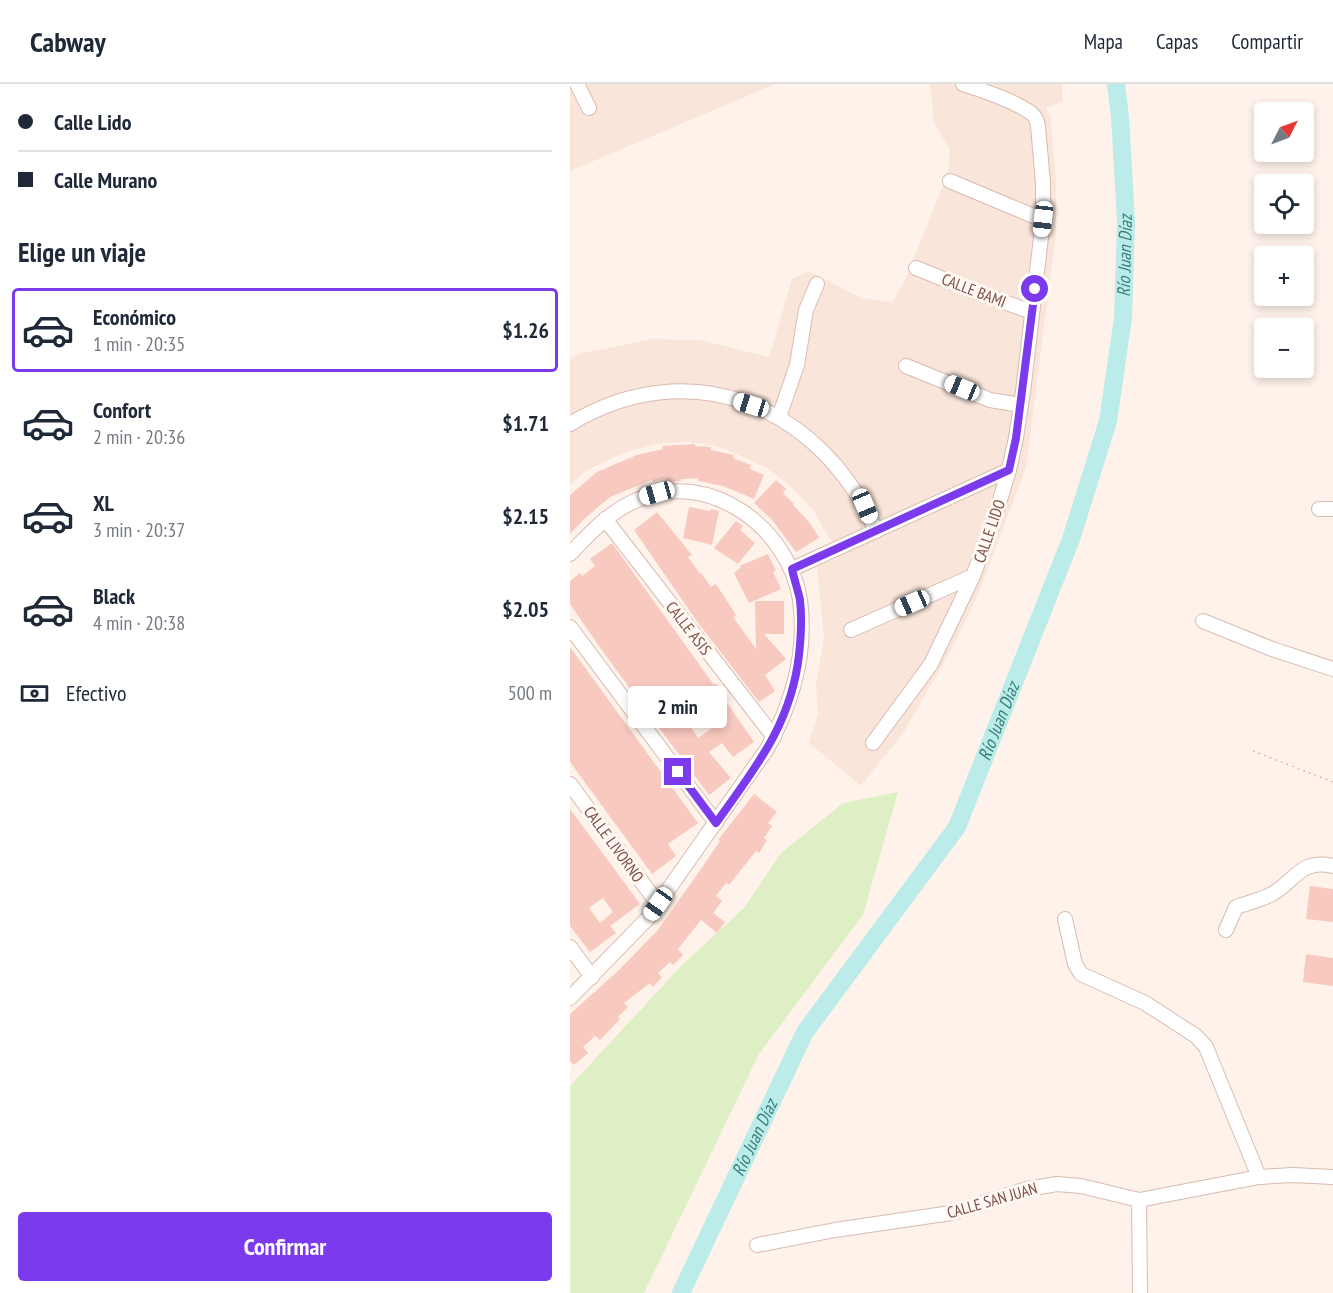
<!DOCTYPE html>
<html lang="es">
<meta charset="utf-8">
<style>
body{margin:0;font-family:"PT Sans Narrow",sans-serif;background:#f2f2f3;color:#1f2937;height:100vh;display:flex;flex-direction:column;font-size:22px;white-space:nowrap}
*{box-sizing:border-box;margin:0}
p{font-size:20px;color:#747a83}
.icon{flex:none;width:33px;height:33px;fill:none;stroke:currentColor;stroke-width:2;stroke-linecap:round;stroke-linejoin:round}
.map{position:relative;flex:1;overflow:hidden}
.drawer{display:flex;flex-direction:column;background:#fff;width:570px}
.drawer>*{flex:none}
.banner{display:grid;align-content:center;height:132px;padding:0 18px;background:#fff}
.needle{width:39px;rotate:48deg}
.tools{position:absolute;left:684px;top:18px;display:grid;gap:12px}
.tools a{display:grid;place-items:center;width:60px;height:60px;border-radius:6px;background:#fff;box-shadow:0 3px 9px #0003;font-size:30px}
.end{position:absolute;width:27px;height:27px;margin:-14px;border:8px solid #7c3aed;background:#fff;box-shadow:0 0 0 3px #fff}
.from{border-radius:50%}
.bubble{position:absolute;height:42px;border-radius:6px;background:#fff;box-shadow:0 3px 9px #0003;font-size:20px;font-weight:700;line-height:42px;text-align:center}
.car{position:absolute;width:18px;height:36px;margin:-18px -9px;border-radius:8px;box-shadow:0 0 4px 2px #0007;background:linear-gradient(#fff 24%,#345 0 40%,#fff 0 76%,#345 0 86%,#fff 0)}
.banner b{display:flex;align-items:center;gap:21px;height:57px;font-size:22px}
.banner b+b{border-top:2px solid #e0e1e3}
.banner i{width:15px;height:15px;background:#1f2937}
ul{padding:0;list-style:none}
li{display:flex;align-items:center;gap:18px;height:84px;margin:0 12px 9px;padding:0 6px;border:3px solid transparent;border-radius:6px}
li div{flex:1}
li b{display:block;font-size:22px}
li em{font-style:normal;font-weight:700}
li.current{border-color:#7c3aed}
li>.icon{width:54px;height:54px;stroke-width:1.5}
h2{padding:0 18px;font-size:27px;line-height:72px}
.pay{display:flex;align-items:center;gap:15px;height:66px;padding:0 18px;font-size:22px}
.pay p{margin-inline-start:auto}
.button{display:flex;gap:12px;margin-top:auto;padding:12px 18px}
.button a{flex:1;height:69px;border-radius:6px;background:#7c3aed;color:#fff;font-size:24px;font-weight:700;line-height:69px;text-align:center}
header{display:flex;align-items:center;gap:36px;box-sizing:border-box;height:84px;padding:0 30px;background:#fff;border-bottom:2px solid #e0e1e3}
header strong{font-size:28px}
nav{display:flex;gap:33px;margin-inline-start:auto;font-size:21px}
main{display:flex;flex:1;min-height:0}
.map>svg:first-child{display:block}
</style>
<header>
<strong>Cabway</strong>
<nav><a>Mapa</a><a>Capas</a><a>Compartir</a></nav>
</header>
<main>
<section class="drawer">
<div class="banner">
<b><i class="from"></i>Calle Lido</b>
<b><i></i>Calle Murano</b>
</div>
<h2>Elige un viaje</h2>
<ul>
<li class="current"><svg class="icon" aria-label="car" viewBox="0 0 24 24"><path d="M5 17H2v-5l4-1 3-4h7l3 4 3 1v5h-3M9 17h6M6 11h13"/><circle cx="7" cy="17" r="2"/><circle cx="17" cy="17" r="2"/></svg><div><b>Económico</b><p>1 min · 20:35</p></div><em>$1.26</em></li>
<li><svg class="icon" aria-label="car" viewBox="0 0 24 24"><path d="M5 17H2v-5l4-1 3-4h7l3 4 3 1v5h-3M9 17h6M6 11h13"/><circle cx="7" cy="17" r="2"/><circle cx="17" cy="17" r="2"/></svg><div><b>Confort</b><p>2 min · 20:36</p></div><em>$1.71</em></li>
<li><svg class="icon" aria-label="car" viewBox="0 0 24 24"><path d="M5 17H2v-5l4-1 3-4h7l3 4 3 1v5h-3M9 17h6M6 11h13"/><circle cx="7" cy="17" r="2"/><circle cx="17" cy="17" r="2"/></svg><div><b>XL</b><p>3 min · 20:37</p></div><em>$2.15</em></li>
<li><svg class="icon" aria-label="car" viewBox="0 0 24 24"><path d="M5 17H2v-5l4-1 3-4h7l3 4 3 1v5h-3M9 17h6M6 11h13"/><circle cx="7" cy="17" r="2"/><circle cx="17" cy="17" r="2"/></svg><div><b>Black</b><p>4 min · 20:38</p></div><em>$2.05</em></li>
</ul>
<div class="pay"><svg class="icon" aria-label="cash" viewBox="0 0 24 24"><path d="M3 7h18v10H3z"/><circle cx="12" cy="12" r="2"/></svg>Efectivo<p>500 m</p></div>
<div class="button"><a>Confirmar</a></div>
</section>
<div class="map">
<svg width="763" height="1209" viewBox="0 0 763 1209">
<rect width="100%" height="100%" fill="#fff2ea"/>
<g fill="#fae5da">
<path d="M0 0H205L0 87Z"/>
<path d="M360 0H492L493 17 476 24 481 36 486 100V149L456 383 409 508 386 557 334 648 291 702 239 659 248 630 246 600 254 555 247 482 269 474 263 457 258 453 244 427 220 402 197 384 155 365 140 361 115 358 91 359 56 368 19 385 0 401V274L10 270 82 255 130 256 199 273 222 195 239 187 291 214 322 218 333 201 378 89 380 66 364 39Z"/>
</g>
<path fill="#dfefc5" d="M328 708 293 831 189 970 74 1209H0V1002L112 881 174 824 211 769 273 719Z"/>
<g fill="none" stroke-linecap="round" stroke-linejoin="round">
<path stroke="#bbece9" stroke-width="18" id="s1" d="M111 1209 235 948 387 743 501 455 538 337 553 234 556 137 550 33 546 0"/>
</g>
<g fill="#f8c9be" fill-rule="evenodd">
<path d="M125 360V362L141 363V366L164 371 163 374 181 381 180 385 194 391 184 415 153 402 128 397V394L111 395V397L96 398V394L82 398V396L40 413 14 435 0 450V411L27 388 67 371 93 365 92 362Z"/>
<path d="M206 396 216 405 213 409 224 420 223 421 240 439 249 454 226 468 203 437 184 419Z"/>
<path d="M119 423 140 427 141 425 149 427 142 461 113 454Z"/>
<path d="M87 428 122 471 118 473 130 490 131 489 141 503 146 500 166 531 163 533 186 565 185 517H214V550H194L216 575 195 591 205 607 189 618 126 536 64 446Z"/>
<path d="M166 437 173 442 170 446 185 459 168 480 144 464Z"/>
<path d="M42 459 144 601 146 600 157 614 155 616 184 658 163 673 152 659 139 668 161 694 139 711 36 572 0 520V497L10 489 12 492 25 482 20 475ZM132 633 141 645 128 654 120 642Z"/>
<path d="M198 470 206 487 203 488 211 505 179 519 164 489 171 483 169 482Z"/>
<path d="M0 563 128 739 98 760 106 772 82 790 0 678Z"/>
<path d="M184 710 207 728 198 739 202 742 194 754 197 756 189 769 186 767 159 801 156 799 146 812 152 817 143 829 155 838 147 849 131 836 108 865 113 871 103 881 100 878 88 889 92 893 83 903 80 899 54 919 58 923 48 933 50 935 30 956 25 952 13 963 18 969 4 981 0 977V930L48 887 87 847 133 782 150 757 148 756Z"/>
<path d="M0 725 70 820 40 842 46 849 20 868 0 842ZM33 814 43 828 30 839 19 824Z"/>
<path d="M740 802 763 805V838L736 835Z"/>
<path d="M736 870 763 874V902L733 898Z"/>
</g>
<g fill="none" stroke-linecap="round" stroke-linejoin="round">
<defs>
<g id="minor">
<path d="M7 0 19 24"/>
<path d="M380 97 473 136"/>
<path d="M346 184 403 207 462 228"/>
<path d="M336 282 420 316 450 321"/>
<path d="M209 333 227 281 236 226 247 200"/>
<path d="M0 340C120 267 252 322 306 447"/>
<path d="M749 425H763"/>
<path d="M35 435 204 653"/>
<path d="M0 470C20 449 39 428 67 416 139 384 219 444 230 516 237 568 222 620 197 665L79 833 0 914"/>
<path d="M222 485 439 386"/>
<path d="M633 537 702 565 763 585"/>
<path d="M0 543 146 739"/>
<path d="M281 546 403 492"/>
<path d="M303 659 361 580 403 492 423 439 439 386 446 354 454 300 473 136V99L468 42C467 36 465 32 461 29 445 17 412 6 393 0"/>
<path d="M0 700 88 820"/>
<path d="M495 835 505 880 511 890 575 919 626 952 636 963 689 1093"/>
<path d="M656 846 666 823C677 819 691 816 702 810 725 797 731 774 763 782"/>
<path d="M0 863 22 893"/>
<path d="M569 1116 570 1209"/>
<path d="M187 1161 265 1146 381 1129 457 1105 487 1100 511 1102 569 1116 689 1093 723 1091 763 1093"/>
</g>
</defs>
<use href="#minor" stroke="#d8bbb2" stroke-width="16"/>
<path stroke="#deaba0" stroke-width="1.5" stroke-dasharray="1.5 4.5" stroke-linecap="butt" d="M683 667 763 698"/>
<use href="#minor" stroke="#fff" stroke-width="14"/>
</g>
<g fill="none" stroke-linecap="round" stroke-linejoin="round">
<path stroke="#7c3aed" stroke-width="8" d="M108 688 146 739C185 684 221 641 229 571 231 553 232 534 230 516 228 506 224 495 222 485L439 386 446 354 465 205"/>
</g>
<g text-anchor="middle" stroke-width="6" stroke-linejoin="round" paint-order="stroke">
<g font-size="16" fill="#7e5049" stroke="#fff8f3">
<text transform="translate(404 206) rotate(21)" y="6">CALLE BAMI</text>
<text transform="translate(419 447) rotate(-71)" y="6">CALLE LIDO</text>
<text transform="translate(119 544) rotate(52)" y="6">CALLE ASIS</text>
<text transform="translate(44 760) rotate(54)" y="6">CALLE LIVORNO</text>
<text transform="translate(422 1116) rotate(-16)" y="6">CALLE SAN JUAN</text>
</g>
<g font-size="18" font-style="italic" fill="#377d79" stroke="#fff8f3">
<text dy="6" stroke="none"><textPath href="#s1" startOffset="1144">Río Juan Díaz</textPath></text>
<text dy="6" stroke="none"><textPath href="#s1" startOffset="658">Río Juan Díaz</textPath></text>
<text dy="6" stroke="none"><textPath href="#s1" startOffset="172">Río Juan Díaz</textPath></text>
</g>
</g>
</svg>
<div class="tools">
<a><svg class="needle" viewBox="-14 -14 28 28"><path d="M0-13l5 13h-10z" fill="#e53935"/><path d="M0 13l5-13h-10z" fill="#747a83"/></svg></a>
<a><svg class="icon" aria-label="locate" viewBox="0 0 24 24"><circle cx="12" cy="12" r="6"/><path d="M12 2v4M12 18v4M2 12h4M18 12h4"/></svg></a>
<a>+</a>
<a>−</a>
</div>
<i class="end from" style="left:465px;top:205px"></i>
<i class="end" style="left:108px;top:688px"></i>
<div class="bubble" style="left:58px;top:602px;width:99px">2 min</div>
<i class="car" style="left:473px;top:135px;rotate:187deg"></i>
<i class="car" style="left:392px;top:304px;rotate:292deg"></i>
<i class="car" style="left:181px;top:321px;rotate:287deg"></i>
<i class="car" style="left:87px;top:409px;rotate:254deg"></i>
<i class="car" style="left:295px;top:422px;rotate:157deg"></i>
<i class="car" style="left:342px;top:519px;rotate:246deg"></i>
<i class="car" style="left:88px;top:820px;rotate:215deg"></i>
</div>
</main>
